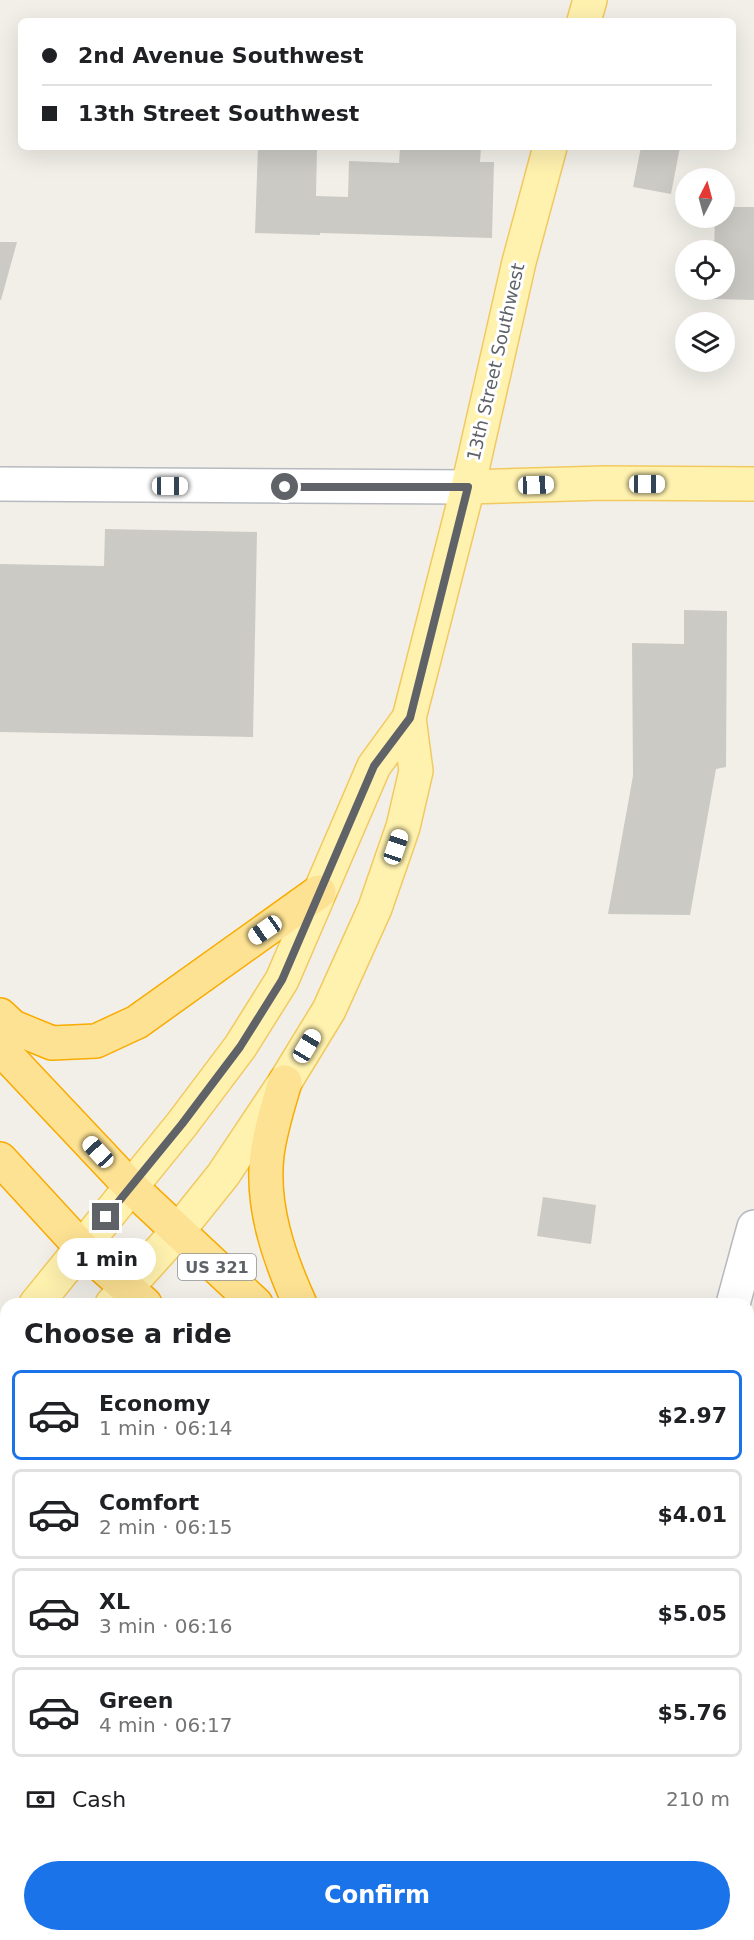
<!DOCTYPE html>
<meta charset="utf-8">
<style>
body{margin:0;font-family:"DejaVu Sans",sans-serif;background:#f2f2f2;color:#202124;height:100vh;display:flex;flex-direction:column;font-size:22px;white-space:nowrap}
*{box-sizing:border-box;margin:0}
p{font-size:20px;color:#757577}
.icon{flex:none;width:33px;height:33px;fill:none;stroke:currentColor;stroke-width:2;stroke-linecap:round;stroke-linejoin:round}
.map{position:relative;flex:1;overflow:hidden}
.sheet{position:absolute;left:0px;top:1298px;width:754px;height:644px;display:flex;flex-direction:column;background:#fff;border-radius:18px 18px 0 0;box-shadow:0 6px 24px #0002}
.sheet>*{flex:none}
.guide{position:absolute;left:18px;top:18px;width:718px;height:132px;border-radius:9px;box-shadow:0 6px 24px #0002;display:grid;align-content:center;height:132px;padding:0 24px;background:#fff}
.needle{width:39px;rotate:6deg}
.controls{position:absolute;left:675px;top:168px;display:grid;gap:12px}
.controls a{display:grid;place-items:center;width:60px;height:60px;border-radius:50%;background:#fff;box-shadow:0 6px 24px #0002;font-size:30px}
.end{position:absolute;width:27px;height:27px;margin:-14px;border:8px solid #5f6368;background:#fff;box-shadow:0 0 0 3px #fff}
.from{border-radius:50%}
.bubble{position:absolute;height:42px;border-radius:21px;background:#fff;box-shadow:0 6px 24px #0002;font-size:20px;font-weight:700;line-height:42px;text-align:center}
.car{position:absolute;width:18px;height:36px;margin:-18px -9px;border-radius:8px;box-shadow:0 0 4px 2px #0007;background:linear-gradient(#fff 24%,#345 0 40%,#fff 0 76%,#345 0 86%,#fff 0)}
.guide b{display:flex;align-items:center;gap:21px;height:57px;font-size:22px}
.guide b+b{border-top:2px solid #e0e0e0}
.guide i{width:15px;height:15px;background:#202124}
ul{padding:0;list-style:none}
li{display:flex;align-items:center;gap:18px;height:90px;margin:0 12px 9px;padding:0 12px;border:3px solid #e0e0e0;border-radius:9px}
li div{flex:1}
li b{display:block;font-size:22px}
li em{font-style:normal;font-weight:700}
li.current{border-color:#1a73e8}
li>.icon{width:54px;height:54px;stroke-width:1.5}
h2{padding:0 24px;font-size:27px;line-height:72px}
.pay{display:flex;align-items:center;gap:15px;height:66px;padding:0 24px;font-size:22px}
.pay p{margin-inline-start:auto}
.action{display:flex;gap:12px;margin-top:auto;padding:12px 24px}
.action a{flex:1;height:69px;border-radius:36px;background:#1a73e8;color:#fff;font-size:24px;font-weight:700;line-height:69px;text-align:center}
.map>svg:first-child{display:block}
</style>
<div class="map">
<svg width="754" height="1940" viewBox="0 0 754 1940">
<rect width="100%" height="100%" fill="#f1efe8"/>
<g fill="#cccac5">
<path d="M258 147H317L316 196 348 197 349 161 399 163 400 147H481L480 162H494L492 238 320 233V235L255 233Z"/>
<path d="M641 147H680L671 194 633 187Z"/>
<path d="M724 207H754V300L714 299V290H724V250H714L715 218H724Z"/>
<path d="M0 242H17L1 300H0Z"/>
<path d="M105 529 257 532 253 737 0 732V564L104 566Z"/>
<path d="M684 610 727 611 726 767 716 769 690 915 608 914 633 776 632 643 684 644Z"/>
<path d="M543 1197 596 1205 591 1244 537 1236Z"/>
<path d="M0 1847H5L2 1878H0Z"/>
<path d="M227 1935H284L283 1940H255Z"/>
<path d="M323 1935H396L395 1940H323Z"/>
<path d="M440 1935H503L512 1937V1940H438Z"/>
</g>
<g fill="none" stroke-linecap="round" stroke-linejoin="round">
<defs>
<g id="street">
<path d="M733 1304 754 1227"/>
<path d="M115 1940 116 1935"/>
<path d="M563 1940 564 1935"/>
</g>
<path id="secondary" d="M0 484 468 487"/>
<g id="primary">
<path d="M584 21 590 0"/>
<path d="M468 487 604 483 754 484"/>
<path d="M36 1304 182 1124 240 1047 282 980 374 766 409 718"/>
<path d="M112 1304 178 1231 223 1175 285 1082 329 1010 375 908 403 827 416 771 409 718 468 487 519 262 550 147"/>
<path d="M0 1350 6 1343"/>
<path d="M0 1445 6 1437"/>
</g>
<g id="highway">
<path d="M0 1015 13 1027 52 1043 96 1041 137 1022 319 892"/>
<path d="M0 1048 131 1187 256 1304"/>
<path d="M285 1082C278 1106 270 1130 267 1155 261 1206 279 1258 300 1304"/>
<path d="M0 1159 81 1247 145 1304"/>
<path d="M748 1715 754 1719"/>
<path d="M748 1828 754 1833"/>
</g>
</defs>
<use href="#street" stroke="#b5b8bc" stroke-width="36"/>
<use href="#secondary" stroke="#b6babf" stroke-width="36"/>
<use href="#primary" stroke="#f2c960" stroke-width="36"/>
<use href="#highway" stroke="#f9ab00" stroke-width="36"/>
<use href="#street" stroke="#fff" stroke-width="33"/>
<use href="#secondary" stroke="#fff" stroke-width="33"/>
<use href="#primary" stroke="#fff2af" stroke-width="33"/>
<use href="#highway" stroke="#fde293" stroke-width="33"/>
</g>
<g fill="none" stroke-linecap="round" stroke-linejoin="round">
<path stroke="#5f6368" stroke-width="8" d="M106 1217 182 1124 240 1047 282 980 374 766 410 718 468 487H285"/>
</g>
<g text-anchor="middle" stroke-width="6" stroke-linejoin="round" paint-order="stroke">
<rect fill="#fff" stroke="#8f9295" stroke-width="1.5" x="178" y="1254" width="78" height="26" rx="4.5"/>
<g font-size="16" font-weight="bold" fill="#5f6368">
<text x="217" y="1273">US 321</text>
</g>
<g font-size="18" fill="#5f6368" stroke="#fff">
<text transform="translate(496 362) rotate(-77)" y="6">13th Street Southwest</text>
</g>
</g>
</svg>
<div class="controls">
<a><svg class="needle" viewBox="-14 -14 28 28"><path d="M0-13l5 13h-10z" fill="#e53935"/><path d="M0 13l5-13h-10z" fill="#757577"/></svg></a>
<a><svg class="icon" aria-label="locate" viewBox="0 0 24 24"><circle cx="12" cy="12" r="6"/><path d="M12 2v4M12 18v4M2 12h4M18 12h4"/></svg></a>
<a><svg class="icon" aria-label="layers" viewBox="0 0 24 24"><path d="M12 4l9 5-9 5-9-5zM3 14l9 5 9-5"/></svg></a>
</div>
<i class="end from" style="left:285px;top:487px"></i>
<i class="end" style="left:106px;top:1217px"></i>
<div class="bubble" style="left:57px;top:1238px;width:99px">1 min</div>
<i class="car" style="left:647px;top:484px;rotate:90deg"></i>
<i class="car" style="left:536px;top:485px;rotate:88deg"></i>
<i class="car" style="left:170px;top:486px;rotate:90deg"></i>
<i class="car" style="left:396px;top:847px;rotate:19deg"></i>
<i class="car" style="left:265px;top:930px;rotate:235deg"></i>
<i class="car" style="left:307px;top:1046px;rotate:31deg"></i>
<i class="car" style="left:98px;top:1152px;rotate:317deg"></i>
<div class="guide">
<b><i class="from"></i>2nd Avenue Southwest</b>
<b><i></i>13th Street Southwest</b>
</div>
<section class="sheet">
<h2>Choose a ride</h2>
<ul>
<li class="current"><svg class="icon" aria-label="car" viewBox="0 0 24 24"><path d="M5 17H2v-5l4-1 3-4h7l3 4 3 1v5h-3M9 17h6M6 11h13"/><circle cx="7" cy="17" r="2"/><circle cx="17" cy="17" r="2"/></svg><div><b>Economy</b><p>1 min · 06:14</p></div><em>$2.97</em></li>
<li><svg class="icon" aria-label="car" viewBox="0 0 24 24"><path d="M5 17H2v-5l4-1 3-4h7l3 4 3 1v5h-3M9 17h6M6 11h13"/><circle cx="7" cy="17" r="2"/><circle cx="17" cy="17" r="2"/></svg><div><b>Comfort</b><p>2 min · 06:15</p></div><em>$4.01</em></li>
<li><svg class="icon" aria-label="car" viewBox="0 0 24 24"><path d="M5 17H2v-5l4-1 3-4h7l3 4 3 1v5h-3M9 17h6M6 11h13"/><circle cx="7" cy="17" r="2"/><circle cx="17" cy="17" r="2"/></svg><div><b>XL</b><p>3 min · 06:16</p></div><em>$5.05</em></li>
<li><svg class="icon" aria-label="car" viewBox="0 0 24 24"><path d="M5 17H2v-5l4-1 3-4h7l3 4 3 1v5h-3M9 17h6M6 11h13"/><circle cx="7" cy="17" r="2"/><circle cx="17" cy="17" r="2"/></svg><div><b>Green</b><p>4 min · 06:17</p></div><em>$5.76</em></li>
</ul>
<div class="pay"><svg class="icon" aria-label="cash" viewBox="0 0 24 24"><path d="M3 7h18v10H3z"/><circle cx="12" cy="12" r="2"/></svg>Cash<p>210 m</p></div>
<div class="action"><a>Confirm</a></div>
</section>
</div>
